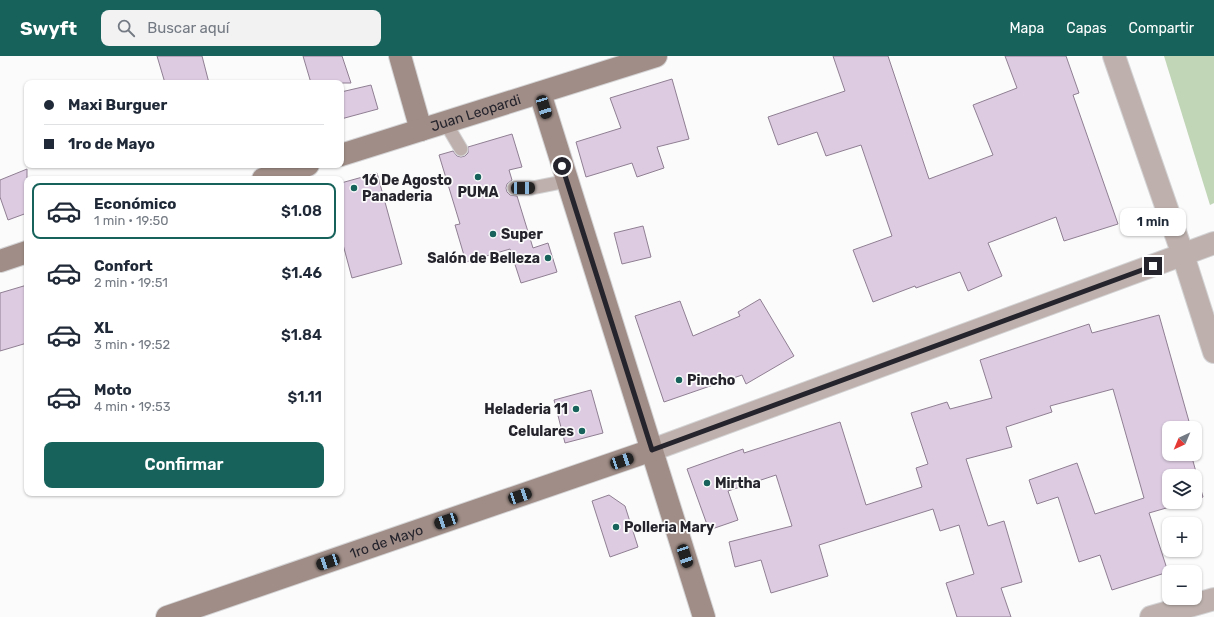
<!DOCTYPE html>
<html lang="es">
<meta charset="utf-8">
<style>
body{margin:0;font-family:Rubik,sans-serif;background:#f2f2f3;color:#1f2937;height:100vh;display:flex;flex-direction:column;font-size:15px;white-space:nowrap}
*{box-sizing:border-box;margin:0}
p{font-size:13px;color:#747a83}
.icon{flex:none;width:22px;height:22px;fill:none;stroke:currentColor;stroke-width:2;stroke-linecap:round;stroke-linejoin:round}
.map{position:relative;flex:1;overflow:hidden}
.sheet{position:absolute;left:24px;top:120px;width:320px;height:320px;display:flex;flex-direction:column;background:#fff;border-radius:8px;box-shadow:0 1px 3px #0004}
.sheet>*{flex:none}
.banner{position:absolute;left:24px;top:24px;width:320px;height:88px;border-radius:8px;box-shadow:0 1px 3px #0004;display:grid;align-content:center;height:88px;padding:0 20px;background:#fff}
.needle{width:26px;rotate:224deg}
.buttons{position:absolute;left:1162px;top:365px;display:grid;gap:8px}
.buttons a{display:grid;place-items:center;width:40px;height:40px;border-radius:8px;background:#fff;box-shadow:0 1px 3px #0004;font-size:20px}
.end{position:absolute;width:18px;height:18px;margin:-9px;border:5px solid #25242d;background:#fff;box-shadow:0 0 0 2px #fff}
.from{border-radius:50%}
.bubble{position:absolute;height:28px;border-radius:8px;background:#fff;box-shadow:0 1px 3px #0004;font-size:13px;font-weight:600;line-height:28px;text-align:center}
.car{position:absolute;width:12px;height:24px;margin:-12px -6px;border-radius:5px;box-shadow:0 0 3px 1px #0007;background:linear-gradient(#222 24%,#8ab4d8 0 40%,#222 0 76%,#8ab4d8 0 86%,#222 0)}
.banner b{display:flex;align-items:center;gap:14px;height:38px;font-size:15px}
.banner b+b{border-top:1px solid #e0e1e3}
.banner i{width:10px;height:10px;background:#1f2937}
ul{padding:7px 0 0;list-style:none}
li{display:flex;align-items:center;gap:12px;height:56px;margin:0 8px 6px;padding:0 12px;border:2px solid transparent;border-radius:8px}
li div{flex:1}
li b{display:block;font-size:15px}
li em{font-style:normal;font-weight:600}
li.selected{border-color:#17635c}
li>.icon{width:36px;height:36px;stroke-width:1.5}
.action{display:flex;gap:8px;margin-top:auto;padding:8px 20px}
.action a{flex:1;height:46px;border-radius:8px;background:#17635c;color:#fff;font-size:16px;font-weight:600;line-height:46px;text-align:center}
header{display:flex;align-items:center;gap:24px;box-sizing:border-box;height:56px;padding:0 20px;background:#17635c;color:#fff}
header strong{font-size:19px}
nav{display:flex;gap:22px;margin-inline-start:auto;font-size:14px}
.search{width:280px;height:36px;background:#f2f2f3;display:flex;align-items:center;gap:10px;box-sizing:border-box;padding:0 14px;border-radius:8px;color:#747a83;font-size:15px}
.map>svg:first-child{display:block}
</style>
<header>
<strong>Swyft</strong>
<div class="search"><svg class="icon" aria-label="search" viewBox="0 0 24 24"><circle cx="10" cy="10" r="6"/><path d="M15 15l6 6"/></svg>Buscar aquí</div>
<nav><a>Mapa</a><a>Capas</a><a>Compartir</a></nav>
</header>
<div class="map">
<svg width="1214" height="561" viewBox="0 0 1214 561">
<rect width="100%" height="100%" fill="#fbfbfb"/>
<path fill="#c1d5b7" d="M1164 0H1214V147L1210 149Z"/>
<g fill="#dccbe1" stroke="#907f93">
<path d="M157 0H202L209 27H165Z"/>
<path d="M303 0H342L351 27H311Z"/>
<path d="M833 0H888L929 123 993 99 973 49 1017 32 1005 0H1066L1079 37 1073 39 1118 168 1064 185 1056 161 988 187 1002 220 968 235 960 216 916 232 915 230 873 246 853 194 892 180 861 89 826 100 817 76 778 89 768 61 845 35Z"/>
<path d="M672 23 689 83 657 91 664 112 637 121 632 107 586 121 576 86 621 72 610 42Z"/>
<path d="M371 29 378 53 341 63V36Z"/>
<path d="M512 78 522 111 509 114 512 124 507 128 506 132 507 136 510 139 517 140 533 192 548 187 557 216 521 227 510 193 466 206 455 169 460 168 439 99 453 95 457 100 461 101 465 100 468 97V91Z"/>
<path d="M27 113V157L8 164 0 141V124Z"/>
<path d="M377 117 402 208 352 222 341 181V127Z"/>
<path d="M643 170 651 201 622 208 614 177Z"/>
<path d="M27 229V287L0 295V237Z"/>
<path d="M760 243 794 300 746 328 742 319 664 346 635 260 680 245 693 280 740 260 738 256Z"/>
<path d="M1159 259 1190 369 1184 371V372H1169V398H1191L1203 441 1195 444V420H1169V446H1187L1149 457 1168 516 1112 534 1100 499 1079 506 1058 441 1037 448 1029 424 1077 407 1095 458 1144 442 1113 333 1050 350 1052 356 1006 371 1012 391 966 403 988 470 1004 465 1022 526 1001 532 1011 561H957L946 527 974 518 959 469 940 475 933 453 819 489 828 520 771 537 761 504 735 511 729 486 792 470 776 419 728 435 738 464 709 474 687 413 743 393 744 397 840 366 866 449 922 431 916 412 928 408 911 357 947 346 950 353 992 342 980 304 1089 268 1092 277Z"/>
<path d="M591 334 603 377 565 387 554 344Z"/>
<path d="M609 439 625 450 638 491 610 501 592 445Z"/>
</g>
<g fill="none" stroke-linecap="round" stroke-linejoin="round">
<defs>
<g id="lane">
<path d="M445 66 461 93"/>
<path d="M514 132H532L567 125"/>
</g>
<g id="street">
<path d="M1114 0 1183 199 1214 296"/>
<path d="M652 394 1214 187"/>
<path d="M1151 561 1214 543"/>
</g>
<g id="secondary">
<path d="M400 0 421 74"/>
<path d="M540 37 704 561"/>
<path id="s1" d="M341 99 656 0"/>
<path d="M263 123 308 109"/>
<path d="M0 205 27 196"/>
<path id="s2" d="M167 561 652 394"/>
</g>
</defs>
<use href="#lane" stroke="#d4d4d6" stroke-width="15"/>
<use href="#street" stroke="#d4d4d6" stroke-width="24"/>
<use href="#secondary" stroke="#d4d4d6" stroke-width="24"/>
<use href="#lane" stroke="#beb1ad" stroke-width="13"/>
<use href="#street" stroke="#beb1ad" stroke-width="22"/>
<use href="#secondary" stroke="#a08d87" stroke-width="22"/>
</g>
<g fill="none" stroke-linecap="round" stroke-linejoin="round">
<path stroke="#25242d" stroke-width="5" d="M562 110 652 394 1153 210"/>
</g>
<g fill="#17635c" stroke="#fbfbfb" stroke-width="1.5">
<circle cx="478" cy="121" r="4"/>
<circle cx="354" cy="132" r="4"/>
<circle cx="493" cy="178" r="4"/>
<circle cx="548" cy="202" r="4"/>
<circle cx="679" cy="324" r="4"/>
<circle cx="576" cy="353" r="4"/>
<circle cx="582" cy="375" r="4"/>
<circle cx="707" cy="427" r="4"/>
<circle cx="616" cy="471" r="4"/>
</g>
<g text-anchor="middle" stroke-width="3.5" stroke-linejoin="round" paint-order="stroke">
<g font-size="14" fill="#25242d" stroke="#fbfbfb">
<text dy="5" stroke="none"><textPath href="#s1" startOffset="141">Juan Leopardi</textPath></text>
<text dy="5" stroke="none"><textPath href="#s2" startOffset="232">1ro de Mayo</textPath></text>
</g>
<g font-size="14" font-weight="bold" fill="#25242d" stroke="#fbfbfb" text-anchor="start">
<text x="362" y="129">16 De Agosto<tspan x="362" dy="16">Panaderia</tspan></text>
<text x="478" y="141" text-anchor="middle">PUMA</text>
<text x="501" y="183">Super</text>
<text x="540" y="207" text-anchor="end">Salón de Belleza</text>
<text x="687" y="329">Pincho</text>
<text x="568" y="358" text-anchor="end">Heladeria 11</text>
<text x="574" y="380" text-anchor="end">Celulares</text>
<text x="715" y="432">Mirtha</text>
<text x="624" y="476">Polleria Mary</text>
</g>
</g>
</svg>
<div class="buttons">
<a><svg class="needle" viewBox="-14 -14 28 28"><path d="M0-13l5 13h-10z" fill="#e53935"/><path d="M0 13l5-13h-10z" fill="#747a83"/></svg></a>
<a><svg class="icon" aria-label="layers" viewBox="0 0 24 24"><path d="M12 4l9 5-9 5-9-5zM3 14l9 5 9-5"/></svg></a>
<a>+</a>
<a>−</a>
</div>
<i class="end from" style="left:562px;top:110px"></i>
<i class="end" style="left:1153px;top:210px"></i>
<div class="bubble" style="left:1120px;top:152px;width:66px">1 min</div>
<i class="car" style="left:544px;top:51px;rotate:163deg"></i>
<i class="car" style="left:523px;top:132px;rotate:89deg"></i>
<i class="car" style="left:622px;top:405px;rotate:71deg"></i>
<i class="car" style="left:520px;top:440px;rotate:71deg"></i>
<i class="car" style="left:446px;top:465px;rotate:251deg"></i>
<i class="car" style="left:685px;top:500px;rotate:162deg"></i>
<i class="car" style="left:328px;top:506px;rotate:251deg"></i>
<div class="banner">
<b><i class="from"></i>Maxi Burguer</b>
<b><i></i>1ro de Mayo</b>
</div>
<section class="sheet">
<ul>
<li class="selected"><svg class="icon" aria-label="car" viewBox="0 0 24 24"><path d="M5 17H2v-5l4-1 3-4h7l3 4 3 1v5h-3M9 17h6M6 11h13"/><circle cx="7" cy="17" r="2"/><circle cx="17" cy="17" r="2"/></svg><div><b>Económico</b><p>1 min · 19:50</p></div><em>$1.08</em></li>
<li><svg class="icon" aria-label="car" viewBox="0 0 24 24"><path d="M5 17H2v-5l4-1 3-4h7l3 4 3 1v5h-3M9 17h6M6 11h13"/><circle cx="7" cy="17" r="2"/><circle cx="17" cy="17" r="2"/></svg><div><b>Confort</b><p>2 min · 19:51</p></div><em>$1.46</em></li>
<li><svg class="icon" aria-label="car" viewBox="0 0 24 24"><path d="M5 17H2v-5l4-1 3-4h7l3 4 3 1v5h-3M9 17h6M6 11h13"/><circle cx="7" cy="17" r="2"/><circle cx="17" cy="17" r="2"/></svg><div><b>XL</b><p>3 min · 19:52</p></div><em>$1.84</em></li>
<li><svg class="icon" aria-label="car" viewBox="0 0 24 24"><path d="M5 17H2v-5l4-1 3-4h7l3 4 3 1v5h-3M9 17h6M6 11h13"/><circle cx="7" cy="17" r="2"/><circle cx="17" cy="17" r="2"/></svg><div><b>Moto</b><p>4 min · 19:53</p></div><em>$1.11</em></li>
</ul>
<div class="action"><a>Confirmar</a></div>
</section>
</div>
